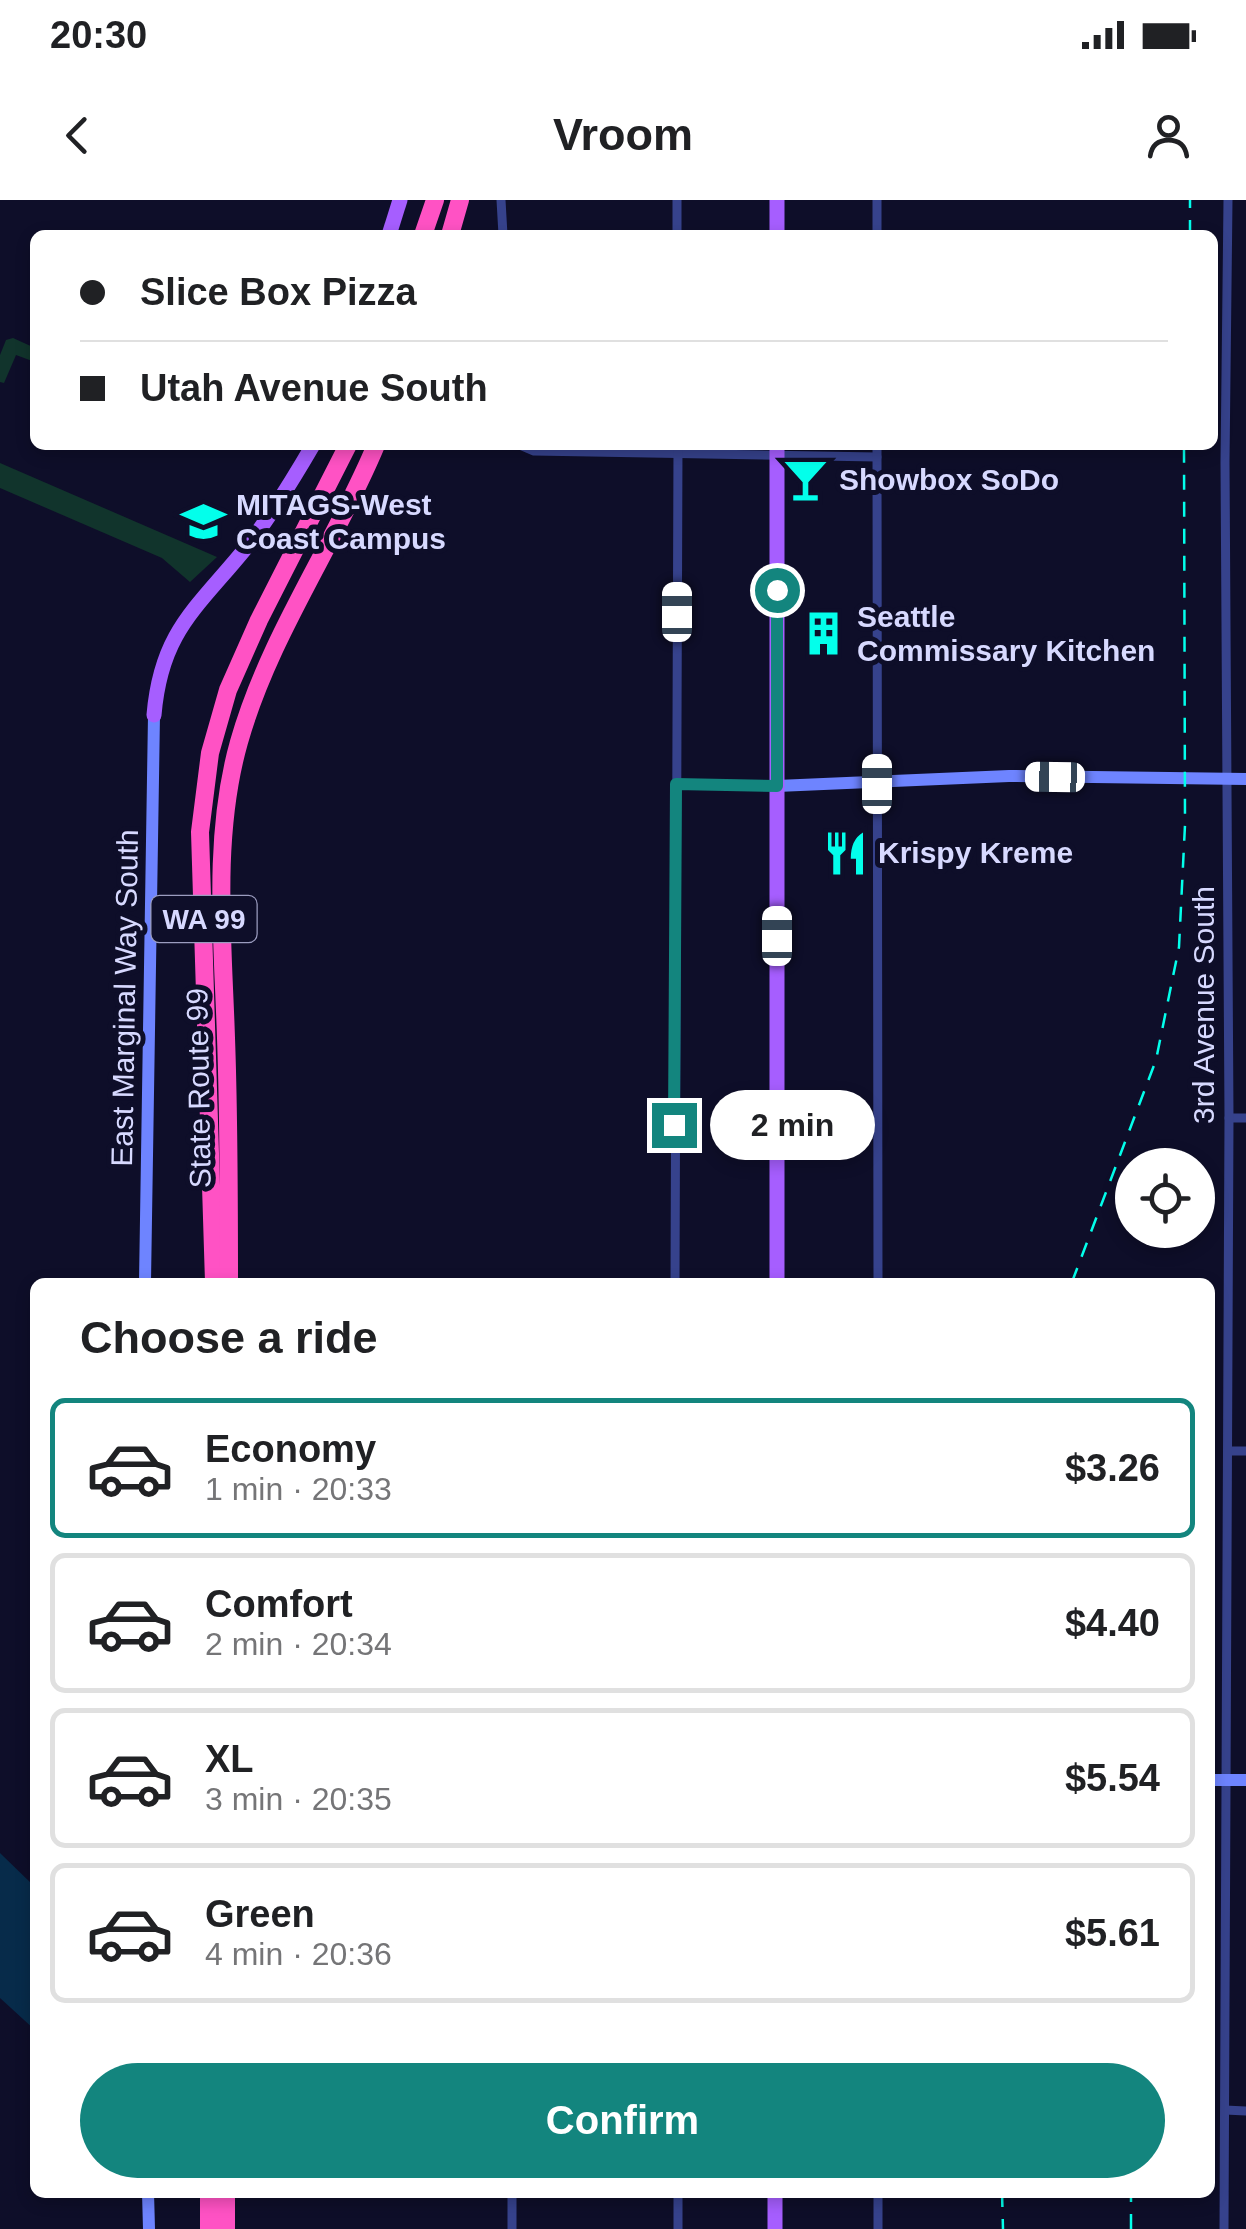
<!DOCTYPE html>
<meta charset="utf-8">
<style>
body{margin:0;font-family:Helvetica,sans-serif;background:#f2f2f2;color:#202124;height:100vh;display:flex;flex-direction:column;font-size:38px;white-space:nowrap}
*{box-sizing:border-box;margin:0}
p{font-size:32px;color:#757577}
.icon{flex:none;width:55px;height:55px;fill:none;stroke:currentColor;stroke-width:2;stroke-linecap:round;stroke-linejoin:round}
.map{position:relative;flex:1;overflow:hidden}
.side{position:absolute;left:30px;top:1078px;width:1185px;height:920px;display:flex;flex-direction:column;background:#fff;border-radius:15px;box-shadow:0 5px 15px #0003}
.side>*{flex:none}
.top-card{position:absolute;left:30px;top:30px;width:1188px;height:220px;border-radius:15px;box-shadow:0 5px 15px #0003;display:grid;align-content:center;height:220px;padding:0 50px;background:#fff}
.fabs{position:absolute;left:1115px;top:948px;display:grid;gap:20px}
.fabs a{display:grid;place-items:center;width:100px;height:100px;border-radius:50%;background:#fff;box-shadow:0 5px 15px #0003;font-size:50px}
.end{position:absolute;width:45px;height:45px;margin:-22px;border:12px solid #13857e;background:#fff;box-shadow:0 0 0 5px #fff}
.from{border-radius:50%}
.bubble{position:absolute;height:70px;border-radius:35px;background:#fff;box-shadow:0 5px 15px #0003;font-size:32px;font-weight:700;line-height:70px;text-align:center}
.car{position:absolute;width:30px;height:60px;margin:-30px -15px;border-radius:12px;box-shadow:0 0 8px 2px #0007;background:linear-gradient(#fff 24%,#345 0 40%,#fff 0 76%,#345 0 86%,#fff 0)}
.top-card b{display:flex;align-items:center;gap:35px;height:95px;font-size:38px}
.top-card b+b{border-top:2px solid #e0e0e0}
.top-card i{width:25px;height:25px;background:#202124}
ul{padding:0;list-style:none}
li{display:flex;align-items:center;gap:30px;height:140px;margin:0 20px 15px;padding:0 30px;border:5px solid #e0e0e0;border-radius:15px}
li div{flex:1}
li b{display:block;font-size:38px}
li em{font-style:normal;font-weight:700}
li.current{border-color:#13857e}
li>.icon{width:90px;height:90px;stroke-width:1.5}
h2{padding:0 50px;font-size:45px;line-height:120px}
.primary-button{display:flex;gap:20px;margin-top:auto;padding:20px 50px}
.primary-button a{flex:1;height:115px;border-radius:60px;background:#13857e;color:#fff;font-size:40px;font-weight:700;line-height:115px;text-align:center}
.status{display:flex;justify-content:space-between;align-items:center;height:70px;padding:0 50px;background:#fff;direction:ltr}
.status svg{height:28px;fill:currentColor}
header{display:flex;justify-content:space-between;align-items:center;height:130px;padding:0 50px;background:#fff;font-size:45px;font-weight:700}
.map>svg:first-child{display:block}
</style>
<div class="status"><b>20:30</b><svg viewBox="0 0 49 12"><path d="M0 12V9h3v3zM5 12V6h3v6zM10 12V3h3v9zM15 12V0h3v12zM26 1h20v11H26zM47 4h2v5h-2z"/></svg></div>
<header><svg class="icon" aria-label="back" viewBox="0 0 24 24"><path d="M15 5l-7 7 7 7"/></svg>Vroom<svg class="icon" aria-label="person" viewBox="0 0 24 24"><circle cx="12" cy="8" r="4"/><path d="M4 21q1-7 8-7t8 7"/></svg></header>
<div class="map">
<svg width="1246" height="2029" viewBox="0 0 1246 2029">
<rect width="100%" height="100%" fill="#0e0e29"/>
<g fill="#11342c">
<path d="M13 138 35 148V162L16 155 4 183 0 182V155L6 140Z"/>
<path d="M0 263 217 357 190 382 162 358 0 288Z"/>
</g>
<path fill="#072b4a" d="M0 1653 35 1687V1830L0 1798Z"/>
<g fill="none" stroke-linecap="round" stroke-linejoin="round">
<g stroke="#36428c" stroke-width="9">
<path d="M501 0 503 35"/>
<path d="M677 0V35"/>
<path d="M877 0V35"/>
<path d="M520 245 534 251 877 257"/>
<path d="M877 245 878 1082"/>
<path d="M676 585 777 586"/>
<path d="M1229 918H1246"/>
<path d="M776 926H877"/>
<path d="M675 1082 678 245"/>
<path d="M1228 1251H1246"/>
<path d="M1225 1910 1246 1911"/>
<path d="M512 1992V2029"/>
<path d="M678 1992V2029"/>
<path d="M878 1992V2029"/>
<path d="M1224 2029 1229 918 1225 262 1228 0"/>
</g>
<g stroke="#6e84ff" stroke-width="12">
<path d="M777 586 1009 576 1246 579"/>
<path d="M145 1082 154 515"/>
<path d="M1210 1580H1246"/>
<path d="M148 1992 149 2029"/>
</g>
<g stroke="#a65eff" stroke-width="15">
<path d="M777 0V35"/>
<path d="M389 35 400 0"/>
<path d="M154 515C161 432 196 409 245 349 271 316 292 281 313 245"/>
<path d="M777 1082V245"/>
<path d="M775 1992V2029"/>
</g>
<g stroke="#ff52c4" stroke-width="18">
<path d="M423 35 435 0"/>
<path d="M450 35 460 0"/>
<path d="M214 1082 200 632 210 553 228 490 259 420 348 245"/>
<path d="M229 1082C229 1001 229 920 226 838 223 742 212 637 239 542 269 436 334 346 376 245"/>
<path d="M209 1992V2029"/>
<path d="M226 2029V1992"/>
</g>
<g stroke="#03ffeb" stroke-width="2.5" stroke-dasharray="15 12" stroke-linecap="butt">
<path d="M1190 35V0"/>
<path d="M1072 1082 1156 860 1179 747 1185 625 1184 245"/>
<path d="M1002 1992 1003 2029"/>
<path d="M1131 2029V1992"/>
</g>
</g>
<g fill="none" stroke-linecap="round" stroke-linejoin="round">
<path stroke="#13857e" stroke-width="12" d="M674 925 676 584 777 586V390"/>
</g>
<defs>
<symbol id="bar-bare" viewBox="-9 -9 18 18"><path d="M-6-5H6L.8 .8V4.5H3.5V6h-7V4.5H-.8V.8Z" fill="#03ffeb" stroke="#0e0e29" stroke-width="2.5" paint-order="stroke"/></symbol>
<symbol id="university-bare" viewBox="-9 -9 18 18"><path d="M0-5L7-2L0 1L-7-2ZM-4 1L0 2.5L4 1V4Q0 6-4 4Z" fill="#03ffeb" stroke="#0e0e29" stroke-width="2.5" paint-order="stroke"/></symbol>
<symbol id="building-bare" viewBox="-9 -9 18 18"><path d="M-4-6H4V6H1V3H-1V6H-4ZM-2.5-4.3h1.7v1.8h-1.7ZM.8-4.3h1.7v1.8H.8ZM-2.5-1h1.7V.8h-1.7ZM.8-1h1.7V.8H.8Z" fill="#03ffeb" stroke="#0e0e29" stroke-width="2.5" paint-order="stroke"/></symbol>
<symbol id="restaurant-bare" viewBox="-9 -9 18 18"><path d="M-5-6h1v4h1v-4h1v4h1v-4h1v5L-1.5 .5V6h-2V.5L-5-1ZM5-6V6H3V1.5H1.5Q1.5-4 5-6Z" fill="#03ffeb" stroke="#0e0e29" stroke-width="2.5" paint-order="stroke"/></symbol>
</defs>
<g fill-rule="evenodd">
<use href="#bar-bare" x="774" y="248" width="63" height="63"/>
<use href="#university-bare" x="172" y="290" width="63" height="63"/>
<use href="#building-bare" x="792" y="402" width="63" height="63"/>
<use href="#restaurant-bare" x="814" y="622" width="63" height="63"/>
</g>
<g text-anchor="middle" stroke-width="10" stroke-linejoin="round" paint-order="stroke">
<rect fill="#0e0e29" stroke="#9b9cbf" stroke-width="2.5" x="151.5" y="696" width="105" height="46" rx="8"/>
<g font-size="28" font-weight="bold" fill="#d7d9ff">
<text x="204" y="729">WA 99</text>
</g>
<g font-size="30" font-weight="bold" fill="#d7d9ff" stroke="#0e0e29" text-anchor="start">
<text x="839" y="290">Showbox SoDo</text>
<text x="236" y="315">MITAGS-West<tspan x="236" dy="34">Coast Campus</tspan></text>
<text x="857" y="427">Seattle<tspan x="857" dy="34">Commissary Kitchen</tspan></text>
<text x="878" y="663">Krispy Kreme</text>
</g>
<g font-size="30" fill="#d7d9ff" stroke="#0e0e29">
<text transform="translate(125 798) rotate(-89)" y="10">East Marginal Way South</text>
<text transform="translate(1204 805) rotate(-90)" y="10">3rd Avenue South</text>
<text transform="translate(199 888) rotate(-91)" y="10">State Route 99</text>
</g>
</g>
</svg>
<div class="fabs">
<a><svg class="icon" aria-label="locate" viewBox="0 0 24 24"><circle cx="12" cy="12" r="6"/><path d="M12 2v4M12 18v4M2 12h4M18 12h4"/></svg></a>
</div>
<i class="end from" style="left:777px;top:390px"></i>
<i class="end" style="left:674px;top:925px"></i>
<div class="bubble" style="left:710px;top:890px;width:165px">2 min</div>
<i class="car" style="left:677px;top:412px;rotate:0deg"></i>
<i class="car" style="left:1055px;top:577px;rotate:271deg"></i>
<i class="car" style="left:877px;top:584px;rotate:0deg"></i>
<i class="car" style="left:777px;top:736px;rotate:0deg"></i>
<div class="top-card">
<b><i class="from"></i>Slice Box Pizza</b>
<b><i></i>Utah Avenue South</b>
</div>
<section class="side">
<h2>Choose a ride</h2>
<ul>
<li class="current"><svg class="icon" aria-label="car" viewBox="0 0 24 24"><path d="M5 17H2v-5l4-1 3-4h7l3 4 3 1v5h-3M9 17h6M6 11h13"/><circle cx="7" cy="17" r="2"/><circle cx="17" cy="17" r="2"/></svg><div><b>Economy</b><p>1 min · 20:33</p></div><em>$3.26</em></li>
<li><svg class="icon" aria-label="car" viewBox="0 0 24 24"><path d="M5 17H2v-5l4-1 3-4h7l3 4 3 1v5h-3M9 17h6M6 11h13"/><circle cx="7" cy="17" r="2"/><circle cx="17" cy="17" r="2"/></svg><div><b>Comfort</b><p>2 min · 20:34</p></div><em>$4.40</em></li>
<li><svg class="icon" aria-label="car" viewBox="0 0 24 24"><path d="M5 17H2v-5l4-1 3-4h7l3 4 3 1v5h-3M9 17h6M6 11h13"/><circle cx="7" cy="17" r="2"/><circle cx="17" cy="17" r="2"/></svg><div><b>XL</b><p>3 min · 20:35</p></div><em>$5.54</em></li>
<li><svg class="icon" aria-label="car" viewBox="0 0 24 24"><path d="M5 17H2v-5l4-1 3-4h7l3 4 3 1v5h-3M9 17h6M6 11h13"/><circle cx="7" cy="17" r="2"/><circle cx="17" cy="17" r="2"/></svg><div><b>Green</b><p>4 min · 20:36</p></div><em>$5.61</em></li>
</ul>
<div class="primary-button"><a>Confirm</a></div>
</section>
</div>
